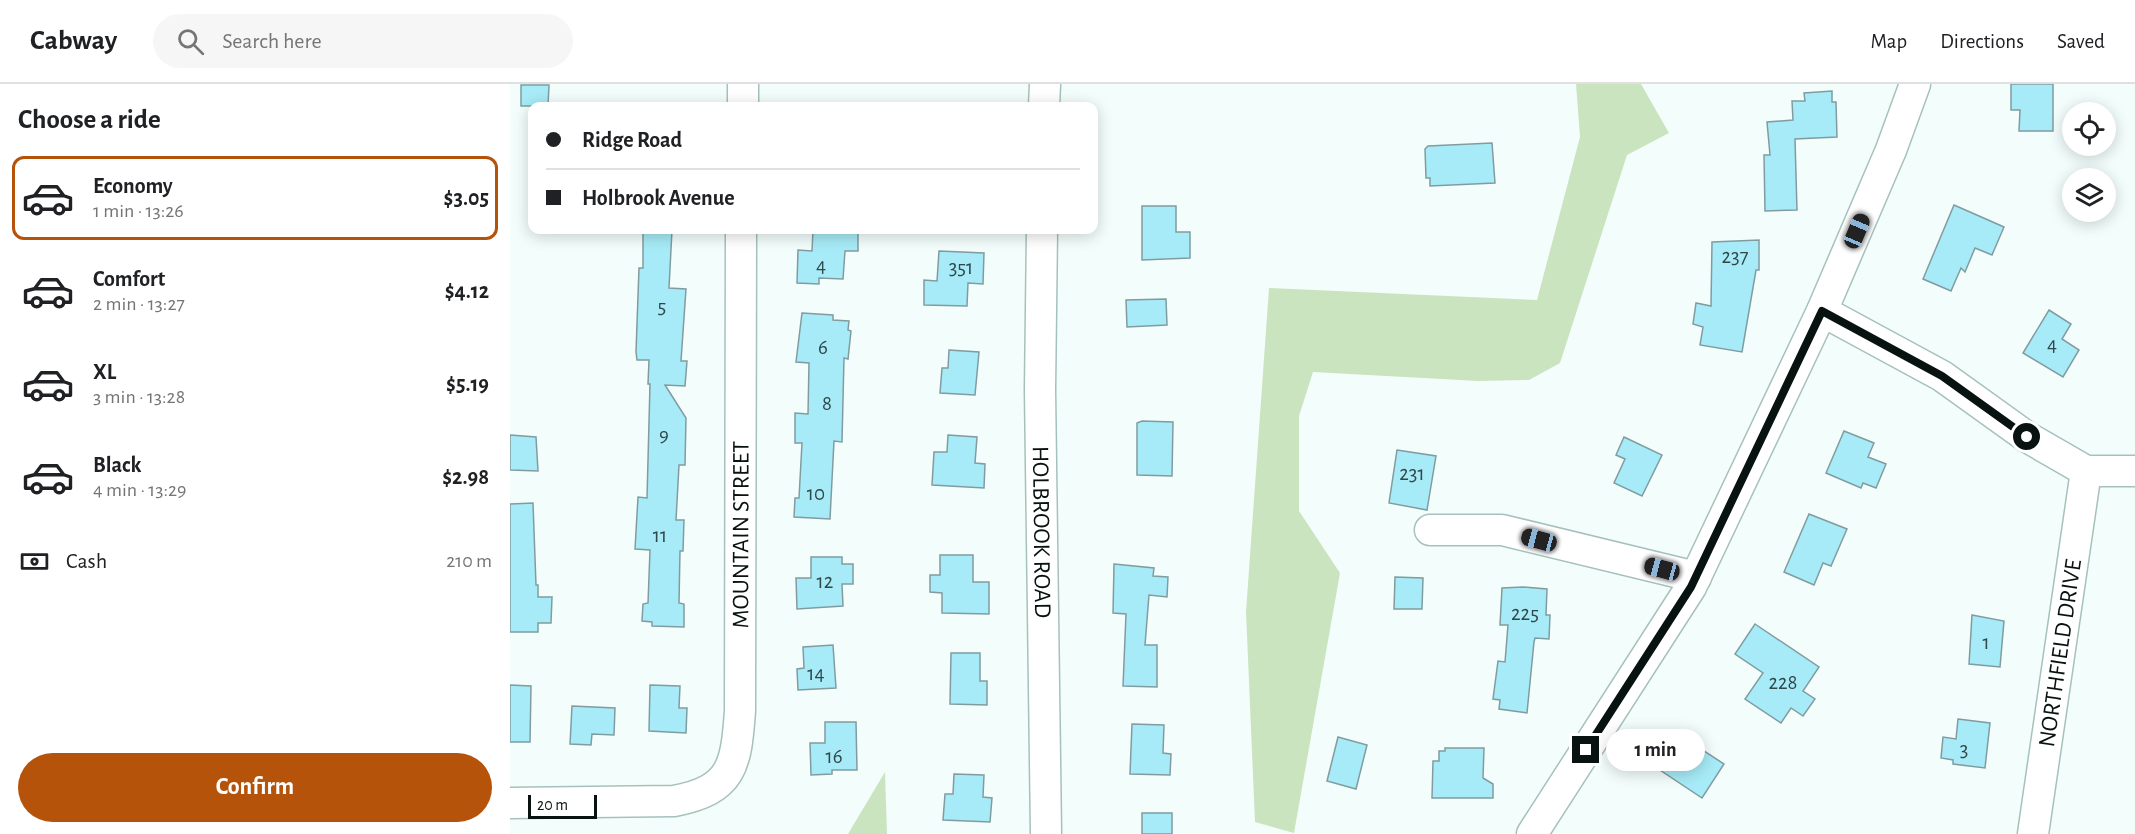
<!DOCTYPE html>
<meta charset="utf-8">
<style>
body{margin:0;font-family:"Alegreya Sans",sans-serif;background:#f6f6f6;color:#202124;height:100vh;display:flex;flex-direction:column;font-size:22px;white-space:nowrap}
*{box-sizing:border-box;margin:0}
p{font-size:20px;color:#757577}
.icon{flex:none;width:33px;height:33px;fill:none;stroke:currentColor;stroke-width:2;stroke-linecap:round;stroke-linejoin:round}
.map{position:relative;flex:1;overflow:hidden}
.drawer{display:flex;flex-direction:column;background:#fff;width:510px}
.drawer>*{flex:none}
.hud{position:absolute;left:18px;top:18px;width:570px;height:132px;border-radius:12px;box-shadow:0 3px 15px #0003;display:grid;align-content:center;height:132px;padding:0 18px;background:#fff}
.tools{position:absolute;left:1552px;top:18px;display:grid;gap:12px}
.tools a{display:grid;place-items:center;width:54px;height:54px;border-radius:50%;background:#fff;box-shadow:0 3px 15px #0003;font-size:30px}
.scale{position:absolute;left:18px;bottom:15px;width:69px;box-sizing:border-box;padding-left:6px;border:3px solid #081210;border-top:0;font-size:16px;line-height:21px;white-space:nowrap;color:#081210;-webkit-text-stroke:4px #fff;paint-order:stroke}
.end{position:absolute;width:27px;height:27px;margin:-14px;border:8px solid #081210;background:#fff;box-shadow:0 0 0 3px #fff}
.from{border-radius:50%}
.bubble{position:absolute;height:42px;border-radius:21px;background:#fff;box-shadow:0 3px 15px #0003;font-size:20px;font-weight:700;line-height:42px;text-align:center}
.car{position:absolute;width:18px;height:36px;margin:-18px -9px;border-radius:8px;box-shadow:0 0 4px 2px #0007;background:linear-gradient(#222 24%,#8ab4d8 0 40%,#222 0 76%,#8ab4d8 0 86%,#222 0)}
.hud b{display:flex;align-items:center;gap:21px;height:57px;font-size:22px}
.hud b+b{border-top:2px solid #e0e0e0}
.hud i{width:15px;height:15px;background:#202124}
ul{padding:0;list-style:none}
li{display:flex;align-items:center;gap:18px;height:84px;margin:0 12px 9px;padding:0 6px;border:3px solid transparent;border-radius:12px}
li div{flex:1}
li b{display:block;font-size:22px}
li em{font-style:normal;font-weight:700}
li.current{border-color:#b45309}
li>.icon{width:54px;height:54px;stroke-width:1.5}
h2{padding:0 18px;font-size:27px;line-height:72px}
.pay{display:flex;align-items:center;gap:15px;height:66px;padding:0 18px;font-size:22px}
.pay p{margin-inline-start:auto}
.button{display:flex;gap:12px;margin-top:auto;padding:12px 18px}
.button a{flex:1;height:69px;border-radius:36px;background:#b45309;color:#fff;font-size:24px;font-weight:700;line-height:69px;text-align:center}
header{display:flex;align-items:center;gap:36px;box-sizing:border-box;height:84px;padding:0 30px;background:#fff;border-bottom:2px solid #e0e0e0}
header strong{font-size:28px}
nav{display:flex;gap:33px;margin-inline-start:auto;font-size:21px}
.search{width:420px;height:54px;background:#f6f6f6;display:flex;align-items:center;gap:15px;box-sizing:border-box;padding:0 21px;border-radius:33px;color:#757577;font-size:22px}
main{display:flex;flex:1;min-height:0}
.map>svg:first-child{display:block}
</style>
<header>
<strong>Cabway</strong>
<div class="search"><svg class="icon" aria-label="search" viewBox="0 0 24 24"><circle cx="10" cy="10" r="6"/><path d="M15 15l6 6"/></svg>Search here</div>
<nav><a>Map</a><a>Directions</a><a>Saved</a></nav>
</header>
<main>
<section class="drawer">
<h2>Choose a ride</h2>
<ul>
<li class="current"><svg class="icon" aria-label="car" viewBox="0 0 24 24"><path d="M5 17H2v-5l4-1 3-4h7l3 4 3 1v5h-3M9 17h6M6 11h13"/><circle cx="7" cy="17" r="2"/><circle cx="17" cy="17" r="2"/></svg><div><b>Economy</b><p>1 min · 13:26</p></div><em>$3.05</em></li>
<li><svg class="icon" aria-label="car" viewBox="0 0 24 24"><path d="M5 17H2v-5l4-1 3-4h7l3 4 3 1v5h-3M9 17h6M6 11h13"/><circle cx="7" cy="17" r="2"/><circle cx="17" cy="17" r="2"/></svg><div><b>Comfort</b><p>2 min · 13:27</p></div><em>$4.12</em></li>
<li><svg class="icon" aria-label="car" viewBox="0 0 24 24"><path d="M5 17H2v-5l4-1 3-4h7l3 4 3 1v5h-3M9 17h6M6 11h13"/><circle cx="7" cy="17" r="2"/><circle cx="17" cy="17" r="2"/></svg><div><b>XL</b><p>3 min · 13:28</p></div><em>$5.19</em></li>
<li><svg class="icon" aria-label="car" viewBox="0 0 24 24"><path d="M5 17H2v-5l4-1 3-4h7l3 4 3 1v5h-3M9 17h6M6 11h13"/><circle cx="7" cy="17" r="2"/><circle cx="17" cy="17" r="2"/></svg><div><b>Black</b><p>4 min · 13:29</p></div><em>$2.98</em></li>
</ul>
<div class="pay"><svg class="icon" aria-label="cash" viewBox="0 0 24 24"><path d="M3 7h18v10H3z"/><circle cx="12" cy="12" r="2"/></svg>Cash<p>210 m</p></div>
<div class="button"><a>Confirm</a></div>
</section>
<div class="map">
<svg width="1625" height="750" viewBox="0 0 1625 750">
<rect width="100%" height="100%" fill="#f3fefc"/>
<g fill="#cae4bf">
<path d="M1066 0H1131L1159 49 1117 71 1050 279 1019 296 968 297 803 288 789 332V427L830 489 784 749 745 738 736 528 759 204 1027 216 1070 53Z"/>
<path d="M375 688 377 750H338Z"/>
</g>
<g fill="#a6ebf7" stroke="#819ca0" stroke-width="1.5">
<path d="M1501 0H1543V47H1509L1510 26H1501Z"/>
<path d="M11 1H39L38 22H11Z"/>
<path d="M1322 7V18H1326L1327 53 1285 55 1287 126 1255 127 1254 71H1260L1257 38 1283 36 1282 17H1295L1294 9Z"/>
<path d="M982 59 985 99 920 102V94H916L915 65 918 62Z"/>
<path d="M1444 121 1494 143 1482 171 1465 164 1455 188 1451 184 1441 207 1413 195Z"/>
<path d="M632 122H666V148H680V174L632 176Z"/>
<path d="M133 146H162L159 204 176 205 171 277H177L175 302 155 301 176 334 175 381H169L166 436H174L173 467H170L169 519 174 520V543L142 542V538L132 537 133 520 138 519 140 466 125 465 128 413 137 414 140 300H138L139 276H127L126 268 129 184H133Z"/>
<path d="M303 146H348V167H335L333 195 309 194V200L287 199 288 166 302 167Z"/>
<path d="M1249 156V186H1246L1232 268 1190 261 1193 243 1183 240 1186 219 1201 222 1202 158Z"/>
<path d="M429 167 474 169 473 200 458 199 457 222 414 221V196L427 197Z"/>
<path d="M656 215 657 241 617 243 616 216Z"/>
<path d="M1539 226 1561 240 1552 255 1569 266 1553 293 1513 269Z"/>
<path d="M292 229 323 231V236L339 237 338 246 341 247 338 275 334 274 332 358 324 357 320 435 284 433 285 414H289L292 359H285V329L298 330 299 279 286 278Z"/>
<path d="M439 266 469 268 465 311 430 309 432 284H438Z"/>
<path d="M632 337 663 338 662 392 627 391V339Z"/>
<path d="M1334 347 1364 359 1358 373 1376 380 1366 404 1353 399 1351 404 1316 389Z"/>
<path d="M0 351 26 353 28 387 0 386Z"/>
<path d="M438 351 467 353 465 379 475 380 474 404 422 401 424 368H437Z"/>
<path d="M1114 353 1152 371 1132 412 1104 399 1115 375 1106 371Z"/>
<path d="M887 366 926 372 917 426 879 419Z"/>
<path d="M23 419 26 501H28V513H42L41 539H28V548H0V420Z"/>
<path d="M1299 430 1337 445 1321 482 1313 479 1304 501 1274 488Z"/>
<path d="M430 471H463V498H479V530L432 529V509L420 508V491H430Z"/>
<path d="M301 473H332V480H343V500H332L333 522 287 525 286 494H301Z"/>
<path d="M604 480 644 484 643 492 658 493 657 513 639 511 635 561H647V603L613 602 616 530 603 529Z"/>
<path d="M885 493 913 494 912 525H884Z"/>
<path d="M1013 503 1037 505 1036 531H1040L1039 555 1025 554 1024 558 1017 629 989 625 990 616 983 615 988 577 995 578 998 541H990L992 504Z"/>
<path d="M1462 531 1494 537 1490 583 1459 580Z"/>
<path d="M1245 540 1309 583 1293 607 1305 615 1293 632 1281 624 1271 639 1235 615 1253 589 1225 570Z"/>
<path d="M323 561 326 604 288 606 287 585 294 584 293 563Z"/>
<path d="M441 569H470V597H477V621L440 620Z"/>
<path d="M0 601 21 602 20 658H0Z"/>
<path d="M140 601 170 602 169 624H177L176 649 139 647Z"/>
<path d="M62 622 105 624 104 651 82 650 81 661 60 660Z"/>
<path d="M1448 635 1480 639 1475 684 1443 680V676L1431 674 1433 653 1446 655Z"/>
<path d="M315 638H346L347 686H322V690L301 691 300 659H315Z"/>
<path d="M622 640 654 641 653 669 661 670 660 691 620 690Z"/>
<path d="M1168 650 1214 680 1192 714 1150 686 1158 675 1154 672Z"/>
<path d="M828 653 857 661 846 705 817 697Z"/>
<path d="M935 664H974L973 694 983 700V714H922L923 677H929V667H935Z"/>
<path d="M444 690 474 691 473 713 482 714 480 738 433 736 435 710H443Z"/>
<rect x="632" y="729" width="30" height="21"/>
</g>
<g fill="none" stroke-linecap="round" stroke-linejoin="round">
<defs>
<g id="minor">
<path d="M233 22V0"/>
<path d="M534 22 535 0"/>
<path id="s1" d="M532 146 530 306 536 750"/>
<path d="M1312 227 1432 292 1517 353 1576 387H1625"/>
<path d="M920 446H992L1186 493"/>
<path id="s2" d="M0 719 164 717C223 706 226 681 230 627L231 146"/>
<path d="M1022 750 1181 503 1312 227 1381 66 1405 0"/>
<path id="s3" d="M1523 750 1576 387"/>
</g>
</defs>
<use href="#minor" stroke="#a6c1bc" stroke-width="33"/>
<use href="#minor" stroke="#fff" stroke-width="30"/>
</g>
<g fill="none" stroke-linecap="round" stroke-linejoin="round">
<path stroke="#081210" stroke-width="8" d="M1076 666 1181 503 1312 227 1432 292 1517 353"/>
</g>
<g text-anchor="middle" stroke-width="6" stroke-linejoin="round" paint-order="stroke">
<g font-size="21" fill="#30484a">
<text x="1225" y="179">237</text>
<text x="311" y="188">4</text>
<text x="451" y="190">351</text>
<text x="152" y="229">5</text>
<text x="1542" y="267">4</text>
<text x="313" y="270">6</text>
<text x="317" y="326">8</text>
<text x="154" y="357">9</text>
<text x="902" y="396">231</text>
<text x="306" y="416">10</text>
<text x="150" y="458">11</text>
<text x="315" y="504">12</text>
<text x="1015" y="536">225</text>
<text x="1476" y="565">1</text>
<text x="306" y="596">14</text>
<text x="1273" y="605">228</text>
<text x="1454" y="672">3</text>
<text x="324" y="679">16</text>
</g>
<g font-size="24" fill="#081210" stroke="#fff">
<text dy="8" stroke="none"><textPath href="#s1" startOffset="302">HOLBROOK ROAD</textPath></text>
<text dy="8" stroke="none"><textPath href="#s2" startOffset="466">MOUNTAIN STREET</textPath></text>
<text dy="8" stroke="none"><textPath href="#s3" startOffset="183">NORTHFIELD DRIVE</textPath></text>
</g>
</g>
</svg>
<div class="tools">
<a><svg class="icon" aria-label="locate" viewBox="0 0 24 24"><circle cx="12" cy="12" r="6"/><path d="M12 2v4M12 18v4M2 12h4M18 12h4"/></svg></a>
<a><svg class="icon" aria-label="layers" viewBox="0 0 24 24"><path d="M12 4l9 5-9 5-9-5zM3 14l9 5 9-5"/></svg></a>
</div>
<div class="scale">20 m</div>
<i class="end from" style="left:1517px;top:353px"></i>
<i class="end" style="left:1076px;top:666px"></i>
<div class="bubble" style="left:1096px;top:645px;width:99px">1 min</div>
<i class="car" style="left:1347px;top:147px;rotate:23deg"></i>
<i class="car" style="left:1029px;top:456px;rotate:285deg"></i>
<i class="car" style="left:1152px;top:485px;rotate:285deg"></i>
<div class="hud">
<b><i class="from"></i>Ridge Road</b>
<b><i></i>Holbrook Avenue</b>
</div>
</div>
</main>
